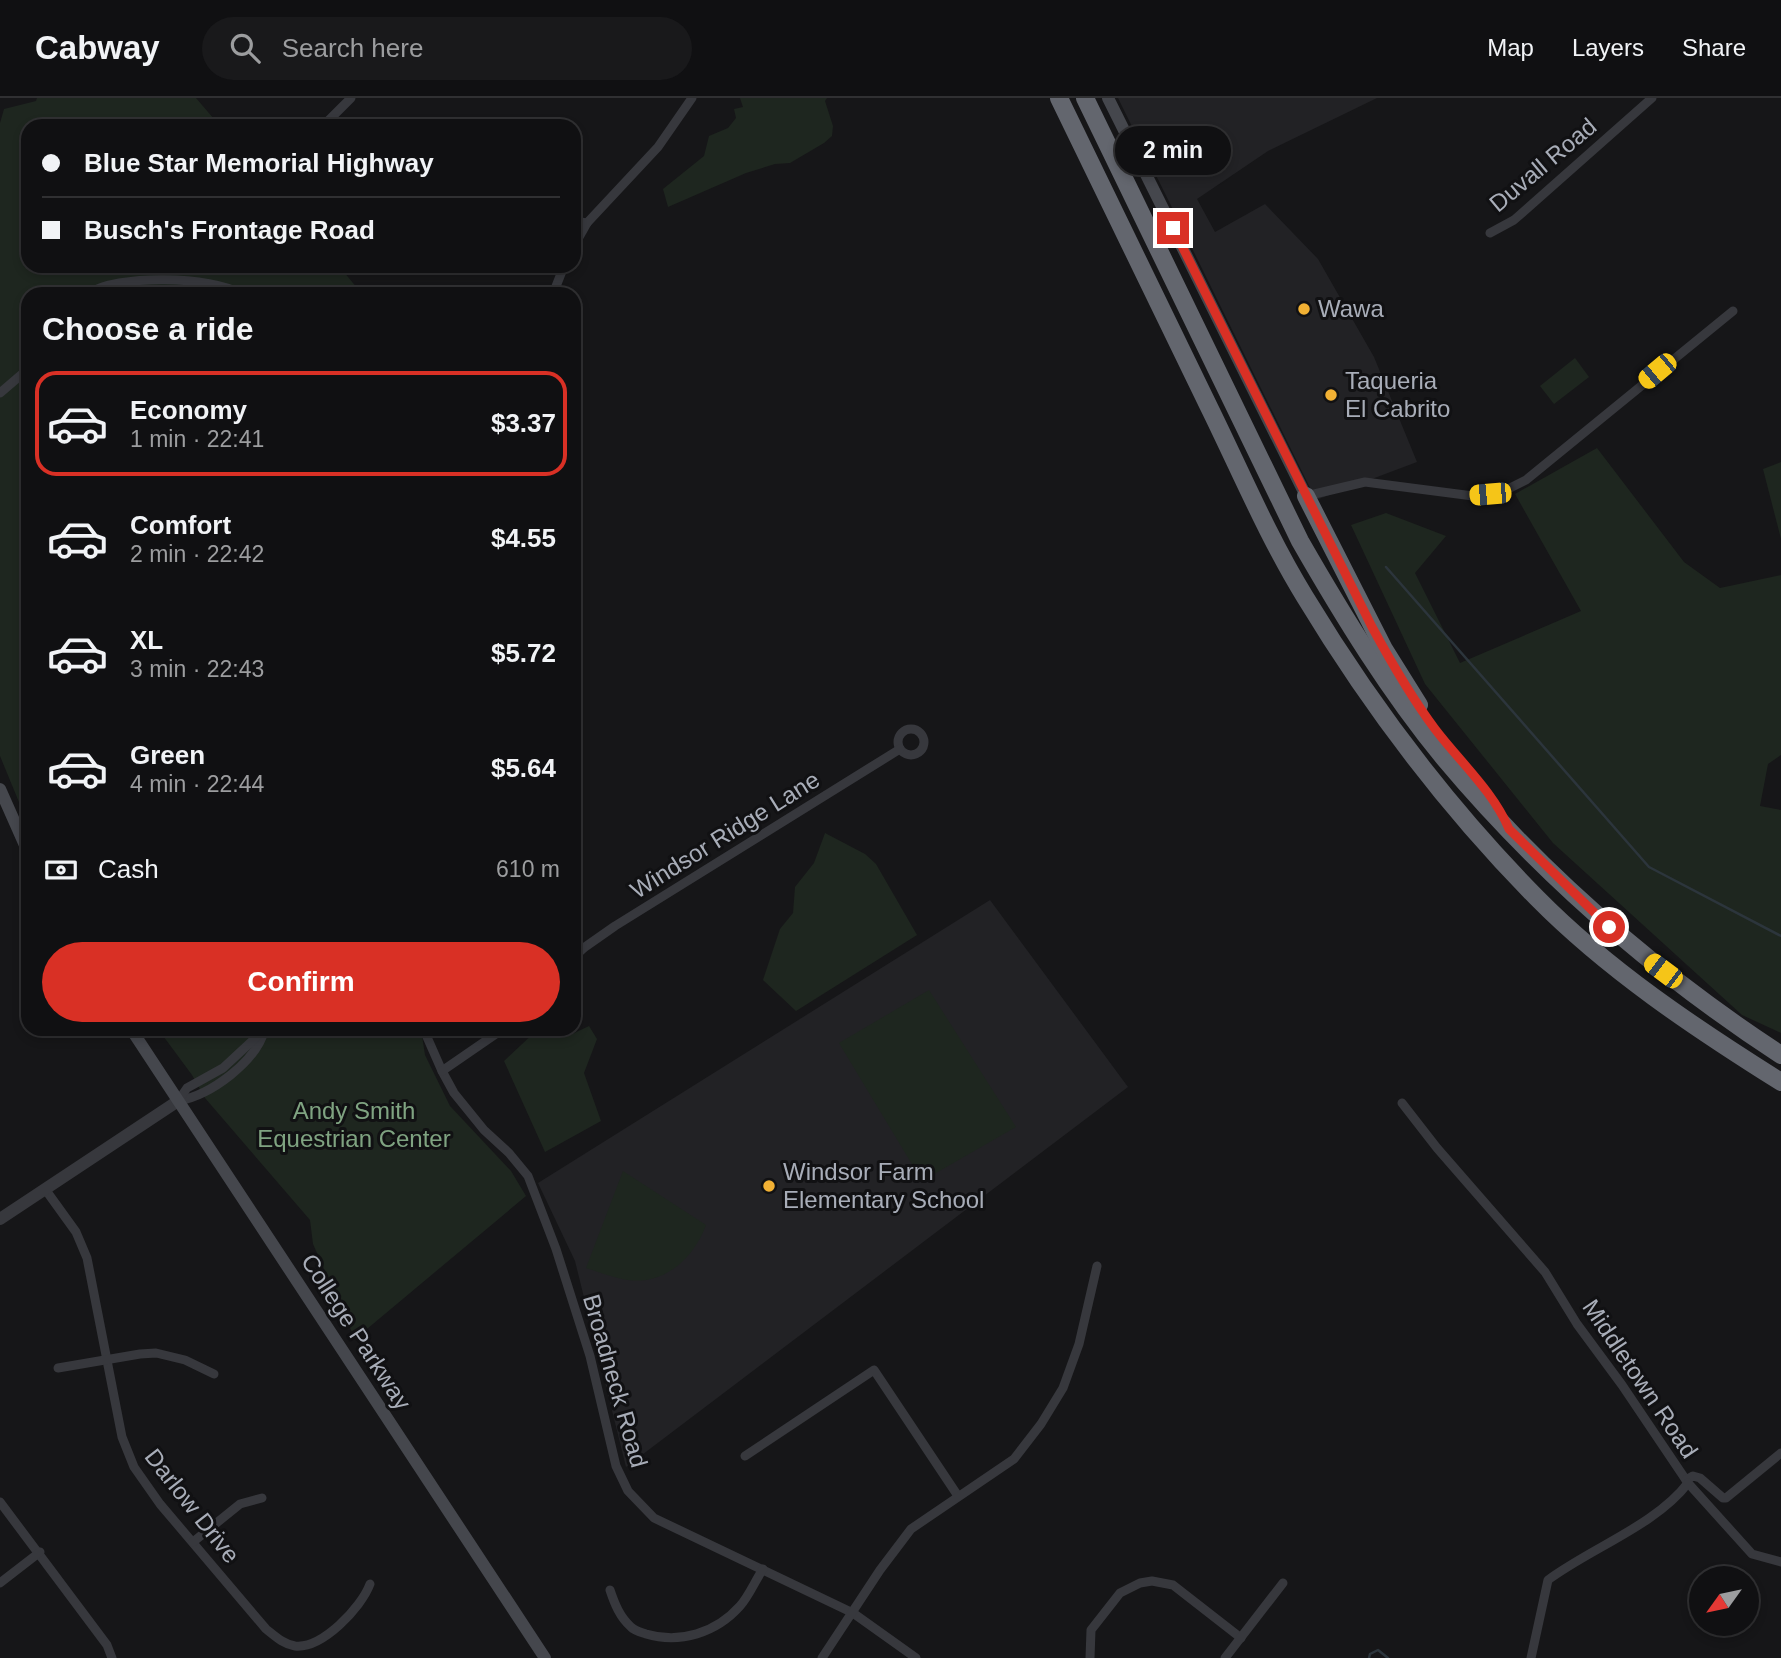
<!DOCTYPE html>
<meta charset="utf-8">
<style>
body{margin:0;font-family:Arial,sans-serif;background:#19191b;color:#f1f3f6;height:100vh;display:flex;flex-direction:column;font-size:26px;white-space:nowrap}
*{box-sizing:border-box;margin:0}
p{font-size:23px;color:#9c9d9f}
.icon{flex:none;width:38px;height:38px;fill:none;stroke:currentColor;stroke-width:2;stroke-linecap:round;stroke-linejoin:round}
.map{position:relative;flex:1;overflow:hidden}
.sheet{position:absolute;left:21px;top:189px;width:560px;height:749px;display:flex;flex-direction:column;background:#101012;border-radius:21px;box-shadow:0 4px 10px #0003,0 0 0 2px #303032}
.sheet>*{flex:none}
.guide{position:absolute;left:21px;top:21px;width:560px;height:154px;border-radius:21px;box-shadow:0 4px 10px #0003,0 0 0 2px #303032;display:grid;align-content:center;height:154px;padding:0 21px;background:#101012}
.needle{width:46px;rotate:237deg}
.tools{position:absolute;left:1689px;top:1468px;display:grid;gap:14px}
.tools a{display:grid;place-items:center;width:70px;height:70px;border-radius:50%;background:#101012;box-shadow:0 4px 10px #0003,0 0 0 2px #303032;font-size:35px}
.end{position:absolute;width:32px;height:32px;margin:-16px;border:9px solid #d93025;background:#fff;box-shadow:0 0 0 4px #fff}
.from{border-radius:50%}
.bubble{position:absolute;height:49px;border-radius:24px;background:#101012;box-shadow:0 4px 10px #0003,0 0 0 2px #303032;font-size:23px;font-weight:700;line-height:49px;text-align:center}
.car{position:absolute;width:21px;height:42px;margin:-21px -10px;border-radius:9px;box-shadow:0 0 5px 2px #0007;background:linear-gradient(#f5c518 24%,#345 0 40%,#f5c518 0 76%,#345 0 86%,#f5c518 0)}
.guide b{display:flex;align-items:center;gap:24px;height:66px;font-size:26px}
.guide b+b{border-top:2px solid #303032}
.guide i{width:18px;height:18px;background:#f1f3f6}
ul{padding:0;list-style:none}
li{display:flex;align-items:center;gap:21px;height:105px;margin:0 14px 10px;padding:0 7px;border:4px solid transparent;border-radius:21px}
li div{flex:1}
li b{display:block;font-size:26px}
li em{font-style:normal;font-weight:700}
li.active{border-color:#d93025}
li>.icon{width:63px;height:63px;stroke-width:1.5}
h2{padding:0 21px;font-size:32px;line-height:84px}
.pay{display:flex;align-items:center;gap:18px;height:77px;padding:0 21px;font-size:26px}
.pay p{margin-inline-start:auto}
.primary-button{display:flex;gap:14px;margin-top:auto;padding:14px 21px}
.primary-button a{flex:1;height:80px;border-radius:42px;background:#d93025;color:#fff;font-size:28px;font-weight:700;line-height:80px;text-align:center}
header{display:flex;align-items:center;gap:42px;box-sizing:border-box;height:98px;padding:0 35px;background:#101012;border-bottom:2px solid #303032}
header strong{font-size:33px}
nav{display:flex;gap:38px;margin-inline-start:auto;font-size:24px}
.search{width:490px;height:63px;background:#19191b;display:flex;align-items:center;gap:18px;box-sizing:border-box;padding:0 24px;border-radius:38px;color:#9c9d9f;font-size:26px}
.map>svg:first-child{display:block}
</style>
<header>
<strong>Cabway</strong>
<div class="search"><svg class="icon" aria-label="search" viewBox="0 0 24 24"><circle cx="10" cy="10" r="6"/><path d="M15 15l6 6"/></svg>Search here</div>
<nav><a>Map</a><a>Layers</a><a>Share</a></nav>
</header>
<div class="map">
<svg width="1781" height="1560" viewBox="0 0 1781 1560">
<rect width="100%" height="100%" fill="#161618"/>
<g fill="#222225">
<path d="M1118 0H1377L1268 53 1197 101 1215 134 1265 106 1318 161 1374 259 1417 364 1316 402Z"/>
<path d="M990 802 1128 989 626 1369 575 1163 538 1085Z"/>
</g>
<g fill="#1e261f">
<path d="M37 0H196L220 28H28V168H339L362 196H28V726L0 658V25L4 11 36 3Z"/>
<path d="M740 0H827L825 3 833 28 832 38 824 45 790 65 775 66 746 75 668 109 663 91 704 58 709 38 728 30 736 20 734 11 743 9Z"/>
<path d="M1575 260 1589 279 1554 306 1540 288Z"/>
<path d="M1597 350 1684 464 1720 490 1781 477V657L1768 666 1760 708 1781 712V935L1742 917 1553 745 1425 586 1351 427 1386 415 1446 438 1415 475 1460 565 1581 513 1515 396Z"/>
<path d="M1781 364V441L1763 371Z"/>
<path d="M825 735 865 756 876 766 917 837 796 913 763 882 780 831 793 815 795 789 814 765Z"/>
<path d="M929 892 1016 1029 922 1083 839 945Z"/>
<path d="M589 928 597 941 584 975 601 1023 545 1054 504 963 538 931H563L568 938Z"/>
<path d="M158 931H421L425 957 450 1008 511 1073 526 1098 355 1241 313 1146 310 1122 205 1000 192 977Z"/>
<path d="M623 1073 706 1127C694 1160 665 1187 628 1182 613 1180 600 1174 586 1170Z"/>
</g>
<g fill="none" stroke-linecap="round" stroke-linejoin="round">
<g stroke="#2c353c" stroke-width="2.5">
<path d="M1386 469 1649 769 1781 838"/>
<path d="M1369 1560 1370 1556 1378 1552 1388 1560"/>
</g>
<g stroke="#37383d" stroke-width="9">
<path d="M323 28 351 0"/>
<path d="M574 123 587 125"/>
<path d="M1490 135 1514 122 1652 0"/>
<path d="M574 148 587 125 658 49 692 0"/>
<path d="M88 196C115 176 213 178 241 196"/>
<path d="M553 196 564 168"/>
<path d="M0 295 28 271"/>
<path d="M1306 398 1365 384 1473 398 1506 392 1526 382 1733 213"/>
<circle cx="911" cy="644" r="13"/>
<path d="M574 859 585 849 615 828 900 651"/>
<path d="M427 931V939L442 973 454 995 484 1032 509 1055 528 1078 556 1151 590 1258 616 1368 628 1393 654 1420 853 1515 916 1560"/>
<path d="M442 973 503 931"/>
<path d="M178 1003C211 997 256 964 265 931"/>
<path d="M178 1003 187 990 223 970 265 931"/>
<path d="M1402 1005 1437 1050 1545 1174 1577 1226 1622 1287 1688 1385 1752 1456 1781 1464"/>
<path d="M45 1091 76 1134 87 1160 122 1339 134 1369 160 1406 266 1531C275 1538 283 1546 295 1548 322 1551 361 1510 370 1486"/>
<path d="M58 1270 140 1256 156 1255 185 1262 214 1276"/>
<path d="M745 1358 874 1272 958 1398"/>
<path d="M1686 1382 1693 1378 1700 1380 1723 1400H1726L1781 1355"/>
<path d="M0 1404 107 1547 112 1560"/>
<path d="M193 1444 240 1406 262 1400"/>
<path d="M0 1485 40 1454"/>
<path d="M610 1492C615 1507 620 1519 631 1529 635 1533 640 1534 646 1536 680 1546 716 1535 740 1508 749 1498 755 1483 763 1471"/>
<path d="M822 1560 880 1472 911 1431 1014 1361 1041 1326 1063 1290 1079 1246 1097 1168"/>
<path d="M1090 1560 1091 1532 1120 1495 1140 1485 1152 1483 1173 1487 1241 1540"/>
<path d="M1225 1560 1283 1485"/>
<path d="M1531 1560 1548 1482C1591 1450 1656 1427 1688 1385"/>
</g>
<path stroke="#37383d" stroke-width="12" d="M0 1121 178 1003"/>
<g stroke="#45474d" stroke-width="12">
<path d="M1108 0 1306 398"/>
<path d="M0 691 28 754"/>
<path d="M131 931 545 1560"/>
</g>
<g stroke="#63666e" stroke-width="18">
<path d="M1059 0C1109 103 1159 206 1209 309 1240 372 1268 439 1305 499 1371 608 1447 709 1537 800 1608 872 1695 930 1781 984"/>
<path d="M1085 0 1300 443C1343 518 1389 593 1444 660 1542 777 1654 874 1781 957"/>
<path d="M1306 398 1384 551 1419 607"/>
</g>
</g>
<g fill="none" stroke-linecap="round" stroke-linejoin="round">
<path stroke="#d93025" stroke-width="9" d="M1173 130 1372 529C1391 564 1411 599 1435 631 1460 664 1493 693 1509 731L1609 829"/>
</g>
<g fill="#f2b134" stroke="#111113" stroke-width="2.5">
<circle cx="1304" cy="211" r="7"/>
<circle cx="1331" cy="297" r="7"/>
<circle cx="769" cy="1088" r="7"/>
</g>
<g text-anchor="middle" stroke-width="6" stroke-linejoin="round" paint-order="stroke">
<g font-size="24" fill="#a8adb8" stroke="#111113">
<text transform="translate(1543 67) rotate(-40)" y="8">Duvall Road</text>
<text transform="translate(725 737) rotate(-32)" y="8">Windsor Ridge Lane</text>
<text transform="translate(356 1234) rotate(57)" y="8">College Parkway</text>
<text transform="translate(1640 1281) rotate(56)" y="8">Middletown Road</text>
<text transform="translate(615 1283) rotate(74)" y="8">Broadneck Road</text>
<text transform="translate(192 1408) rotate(52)" y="8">Darlow Drive</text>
</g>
<g font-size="24" fill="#a8adb8" stroke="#111113" text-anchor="start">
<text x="1318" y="219">Wawa</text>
<text x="1345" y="291">Taqueria<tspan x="1345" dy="28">El Cabrito</tspan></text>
<text x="783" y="1082">Windsor Farm<tspan x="783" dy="28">Elementary School</tspan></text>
</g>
<g font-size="24" fill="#7fa381" stroke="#111113">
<text x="354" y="1021">Andy Smith<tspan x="354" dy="28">Equestrian Center</tspan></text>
</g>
</g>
</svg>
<div class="tools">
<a><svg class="needle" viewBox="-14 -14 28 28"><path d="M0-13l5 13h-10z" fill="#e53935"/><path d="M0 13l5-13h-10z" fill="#9c9d9f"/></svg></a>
</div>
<i class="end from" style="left:1609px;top:829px"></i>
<i class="end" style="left:1173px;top:130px"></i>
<div class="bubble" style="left:1115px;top:28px;width:116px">2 min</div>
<i class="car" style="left:1657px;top:273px;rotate:230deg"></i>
<i class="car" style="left:1490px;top:396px;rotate:265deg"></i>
<i class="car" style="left:1663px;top:873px;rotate:307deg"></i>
<div class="guide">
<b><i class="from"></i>Blue Star Memorial Highway</b>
<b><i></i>Busch's Frontage Road</b>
</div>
<section class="sheet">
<h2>Choose a ride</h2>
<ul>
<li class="active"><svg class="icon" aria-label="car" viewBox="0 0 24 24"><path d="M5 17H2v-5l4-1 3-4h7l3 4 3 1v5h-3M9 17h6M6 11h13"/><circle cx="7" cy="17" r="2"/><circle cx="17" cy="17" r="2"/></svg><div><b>Economy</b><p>1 min · 22:41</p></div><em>$3.37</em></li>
<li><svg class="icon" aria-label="car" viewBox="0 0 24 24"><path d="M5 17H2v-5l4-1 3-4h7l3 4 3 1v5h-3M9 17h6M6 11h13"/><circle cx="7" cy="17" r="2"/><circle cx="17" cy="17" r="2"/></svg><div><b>Comfort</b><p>2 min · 22:42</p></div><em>$4.55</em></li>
<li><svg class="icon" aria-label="car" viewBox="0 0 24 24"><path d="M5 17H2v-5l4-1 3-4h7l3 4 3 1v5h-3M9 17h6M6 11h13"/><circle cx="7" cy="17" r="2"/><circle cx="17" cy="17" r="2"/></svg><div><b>XL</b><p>3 min · 22:43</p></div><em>$5.72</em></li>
<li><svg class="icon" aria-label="car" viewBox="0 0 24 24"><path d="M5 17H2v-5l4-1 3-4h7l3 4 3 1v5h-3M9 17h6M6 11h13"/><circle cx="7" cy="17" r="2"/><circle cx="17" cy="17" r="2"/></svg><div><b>Green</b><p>4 min · 22:44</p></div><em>$5.64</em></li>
</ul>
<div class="pay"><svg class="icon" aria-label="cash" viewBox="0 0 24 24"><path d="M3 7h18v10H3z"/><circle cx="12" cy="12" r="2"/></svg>Cash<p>610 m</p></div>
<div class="primary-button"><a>Confirm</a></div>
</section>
</div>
